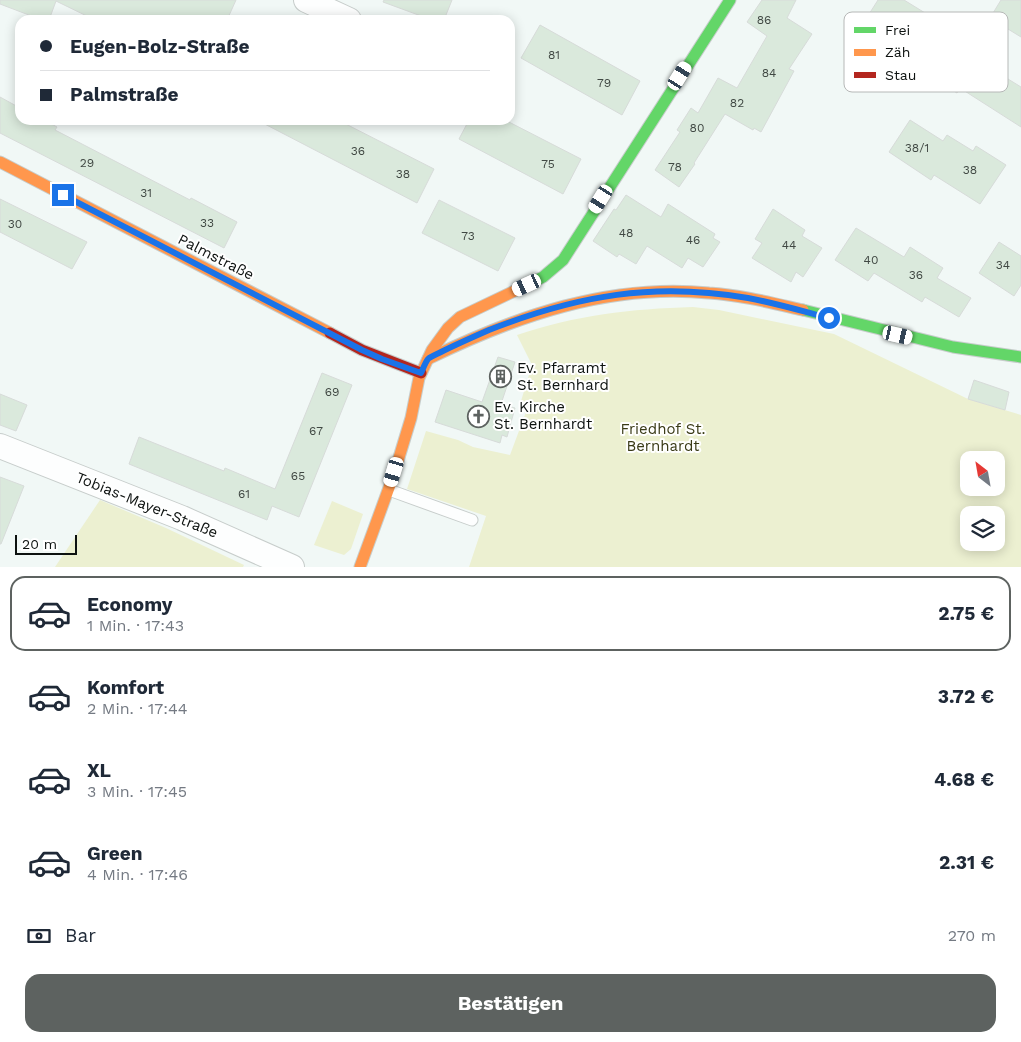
<!DOCTYPE html>
<html lang="de">
<meta charset="utf-8">
<style>
body{margin:0;font-family:"Work Sans",sans-serif;background:#f6f6f7;color:#1f2937;height:100vh;display:flex;flex-direction:column;font-size:19px;white-space:nowrap}
*{box-sizing:border-box;margin:0}
p{font-size:16px;color:#747a83}
.icon{flex:none;width:28px;height:28px;fill:none;stroke:currentColor;stroke-width:2;stroke-linecap:round;stroke-linejoin:round}
.map{position:relative;height:567px;overflow:hidden}
.drawer{display:flex;flex-direction:column;background:#fff;flex:1}
.drawer>*{flex:none}
.hud{position:absolute;left:15px;top:15px;width:500px;height:110px;border-radius:15px;box-shadow:0 2px 12px #0003;display:grid;align-content:center;height:110px;padding:0 25px;background:#fff}
.needle{width:32px;rotate:329deg}
.fabs{position:absolute;left:960px;top:451px;display:grid;gap:10px}
.fabs a{display:grid;place-items:center;width:45px;height:45px;border-radius:10px;background:#fff;box-shadow:0 2px 12px #0003;font-size:25px}
.scale{position:absolute;left:15px;bottom:12px;width:62px;box-sizing:border-box;padding-left:5px;border:2px solid #0d1210;border-top:0;font-size:14px;line-height:18px;white-space:nowrap;color:#0d1210;-webkit-text-stroke:4px #fff;paint-order:stroke}
.end{position:absolute;width:22px;height:22px;margin:-11px;border:6px solid #1a73e8;background:#fff;box-shadow:0 0 0 2px #fff}
.from{border-radius:50%}
.car{position:absolute;width:15px;height:30px;margin:-15px -8px;border-radius:6px;box-shadow:0 0 4px 1px #0007;background:linear-gradient(#fff 24%,#345 0 40%,#fff 0 76%,#345 0 86%,#fff 0)}
.hud b{display:flex;align-items:center;gap:18px;height:48px;font-size:19px}
.hud b+b{border-top:1px solid #e0e1e3}
.hud i{width:12px;height:12px;background:#1f2937}
ul{padding:9px 0 0;list-style:none}
li{display:flex;align-items:center;gap:15px;height:75px;margin:0 10px 8px;padding:0 15px;border:2px solid transparent;border-radius:15px}
li div{flex:1}
li b{display:block;font-size:19px}
li em{font-style:normal;font-weight:700}
li.on{border-color:#5d6260}
li>.icon{width:45px;height:45px;stroke-width:1.5}
.pay{display:flex;align-items:center;gap:12px;height:55px;padding:0 25px;font-size:19px}
.pay p{margin-inline-start:auto}
.action{display:flex;gap:10px;margin-top:auto;padding:10px 25px}
.action a{flex:1;height:58px;border-radius:15px;background:#5d6260;color:#fff;font-size:20px;font-weight:700;line-height:58px;text-align:center}
.map>svg:first-child{display:block}
</style>
<div class="map">
<svg width="1021" height="567" viewBox="0 0 1021 567">
<rect width="100%" height="100%" fill="#f1f8f6"/>
<g fill="#ecf0d1" fill-rule="evenodd">
<path d="M693 307 719 310 834 334 968 399 1021 415V567H469L486 516 407 489 426 431 458 440 473 447 510 455 529 404 521 401 532 365 517 335C576 315 630 309 693 307ZM969 460H996V488H969ZM969 515H996V542H969Z"/>
<path d="M100 500 166 528 244 565 243 567H55Z"/>
<path d="M332 501 363 514 351 549 344 555 314 545Z"/>
</g>
<g fill="#dae9dc" stroke="#d7dbd9">
<path d="M0 0H236L227 20H95L56 1 49 20H42L0 4Z"/>
<path d="M384 0H452L444 20H432L383 2Z"/>
<path d="M762 0H796L787 18 812 34 789 69 794 71 761 132 754 128 753 130 725 114 694 163 695 164 679 187 655 170 680 132 677 130 691 108 698 113 718 78 737 88 767 36 747 22Z"/>
<path d="M878 0H904L930 16 923 27 994 73 995 71 1021 87V127L960 88 957 93 917 68 923 59 864 22Z"/>
<path d="M1001 0H1021V37L990 18Z"/>
<path d="M540 25 640 81 622 115 521 58Z"/>
<path d="M0 97 20 108V120H44L57 127 55 130 190 200 191 198 237 222 224 248 0 133Z"/>
<path d="M257 120H338L434 169 417 203Z"/>
<path d="M469 120H505L581 159 563 194 459 139Z"/>
<path d="M910 120 943 141 947 135 973 151 976 146 1006 165 980 204 934 175 931 180 889 152Z"/>
<path d="M626 195 661 217 668 204 715 234 713 238 720 242 703 267 688 258 682 268 647 246 636 264 619 254 617 257 593 241 614 209 616 210Z"/>
<path d="M0 199 87 242 72 269 0 232Z"/>
<path d="M439 200 515 238 498 271 422 233Z"/>
<path d="M773 209 805 230 802 236 822 248 803 277 796 272 791 282 752 258 762 243 755 239Z"/>
<path d="M856 228 904 257 910 247 943 268 937 278 971 298 959 317 925 297 922 302 874 273 868 281 835 260Z"/>
<path d="M999 242 1021 256V285L1014 296 979 273Z"/>
<path d="M498 357 515 362 501 404 515 408 507 437 502 435 500 443 435 422 446 390 482 402Z"/>
<path d="M322 373 352 385 299 517 272 506 267 520 129 464 139 437 224 471 225 468 275 489Z"/>
<path d="M974 380 1009 392 1005 410 968 399Z"/>
<path d="M0 394 27 405 16 431 0 425Z"/>
<path d="M0 477 24 486 1 544H0Z"/>
</g>
<g fill="none" stroke-linecap="round" stroke-linejoin="round">
<defs>
<path id="lane" d="M389 490 472 520"/>
<g id="street">
<path d="M306 0 349 20"/>
<path d="M0 446 182 518 292 567"/>
</g>
<g id="fast">
<path d="M527 285 543 277 563 260 730 0"/>
<path d="M803 310 953 347 1021 357"/>
</g>
<g id="slow">
<path d="M0 162 330 333"/>
<path d="M428 359C516 316 610 283 709 293 741 295 772 303 803 310"/>
<path d="M360 567 394 474 411 418 419 378 432 350 448 328 460 317 527 285"/>
</g>
<path id="jam" d="M330 333 362 350 421 373"/>
</defs>
<use href="#lane" stroke="#c7cdcb" stroke-width="13"/>
<use href="#street" stroke="#c7cdcb" stroke-width="26"/>
<use href="#fast" stroke="#c7cdcb" stroke-width="13"/>
<use href="#slow" stroke="#c7cdcb" stroke-width="13"/>
<use href="#jam" stroke="#c7cdcb" stroke-width="13"/>
<use href="#lane" stroke="#fdfefe" stroke-width="11"/>
<use href="#street" stroke="#fdfefe" stroke-width="24"/>
<use href="#fast" stroke="#63d668" stroke-width="11"/>
<use href="#slow" stroke="#ff974d" stroke-width="11"/>
<use href="#jam" stroke="#b3261e" stroke-width="11"/>
</g>
<g fill="none" stroke-linecap="round" stroke-linejoin="round">
<path stroke="#1a73e8" stroke-width="6" d="M63 195 362 350 382 359 421 373C423 369 425 363 428 359 431 356 437 354 441 352 457 344 473 337 489 330 578 295 654 282 748 298 775 303 802 311 829 318"/>
</g>
<defs>
<symbol id="building-ring" viewBox="-11 -11 22 22"><circle r="9.5" fill="#fff" stroke="#5d6260" stroke-width="1.5"/><path d="M-4-6H4V6H1V3H-1V6H-4ZM-2.5-4.3h1.7v1.8h-1.7ZM.8-4.3h1.7v1.8H.8ZM-2.5-1h1.7V.8h-1.7ZM.8-1h1.7V.8H.8Z" fill="#5d6260"/></symbol>
<symbol id="church-ring" viewBox="-11 -11 22 22"><circle r="9.5" fill="#fff" stroke="#5d6260" stroke-width="1.5"/><path d="M-1.2-6h2.4v3.5h3.3v2.4h-3.3V6h-2.4V-.1h-3.3v-2.4h3.3Z" fill="#5d6260"/></symbol>
</defs>
<g fill-rule="evenodd">
<use href="#building-ring" x="488" y="364" width="25" height="25"/>
<use href="#church-ring" x="466" y="404" width="25" height="25"/>
</g>
<g text-anchor="middle" stroke-width="4" stroke-linejoin="round" paint-order="stroke">
<g font-size="12" fill="#404843">
<text x="764" y="24">86</text>
<text x="554" y="59">81</text>
<text x="769" y="77">84</text>
<text x="604" y="87">79</text>
<text x="737" y="107">82</text>
<text x="697" y="132">80</text>
<text x="917" y="152">38/1</text>
<text x="358" y="155">36</text>
<text x="87" y="167">29</text>
<text x="548" y="168">75</text>
<text x="675" y="171">78</text>
<text x="970" y="174">38</text>
<text x="403" y="178">38</text>
<text x="146" y="197">31</text>
<text x="207" y="227">33</text>
<text x="15" y="228">30</text>
<text x="626" y="237">48</text>
<text x="468" y="240">73</text>
<text x="693" y="244">46</text>
<text x="789" y="249">44</text>
<text x="871" y="264">40</text>
<text x="1003" y="269">34</text>
<text x="916" y="279">36</text>
<text x="332" y="396">69</text>
<text x="316" y="435">67</text>
<text x="298" y="480">65</text>
<text x="244" y="498">61</text>
</g>
<g font-size="15" fill="#0d1210" stroke="#fff">
<text transform="translate(216 257) rotate(27)" y="5">Palmstraße</text>
<text transform="translate(147 505) rotate(22)" y="5">Tobias-Mayer-Straße</text>
</g>
<g font-size="15" fill="#0d1210" stroke="#fff" text-anchor="start">
<text x="517" y="373">Ev. Pfarramt<tspan x="517" dy="17">St. Bernhard</tspan></text>
<text x="494" y="412">Ev. Kirche<tspan x="494" dy="17">St. Bernhardt</tspan></text>
</g>
<g font-size="15" fill="#3a3b17" stroke="#fff">
<text x="663" y="434">Friedhof St.<tspan x="663" dy="17">Bernhardt</tspan></text>
</g>
</g>
<rect x="844" y="12" width="164" height="80" rx="8" fill="#fff" stroke="#b6b8b7" stroke-width="1"/>
<rect x="854" y="27" width="22" height="6" fill="#63d668"/>
<rect x="854" y="49" width="22" height="7" fill="#ff974d"/>
<rect x="854" y="72" width="22" height="6" fill="#b3261e"/>
<g font-size="14" fill="#0d1210">
<text x="885" y="35">Frei</text>
<text x="885" y="57">Zäh</text>
<text x="885" y="80">Stau</text>
</g>
</svg>
<div class="fabs">
<a><svg class="needle" viewBox="-14 -14 28 28"><path d="M0-13l5 13h-10z" fill="#e53935"/><path d="M0 13l5-13h-10z" fill="#747a83"/></svg></a>
<a><svg class="icon" aria-label="layers" viewBox="0 0 24 24"><path d="M12 4l9 5-9 5-9-5zM3 14l9 5 9-5"/></svg></a>
</div>
<div class="scale">20 m</div>
<i class="end from" style="left:829px;top:318px"></i>
<i class="end" style="left:63px;top:195px"></i>
<i class="car" style="left:680px;top:76px;rotate:32deg"></i>
<i class="car" style="left:601px;top:199px;rotate:212deg"></i>
<i class="car" style="left:527px;top:285px;rotate:245deg"></i>
<i class="car" style="left:898px;top:335px;rotate:103deg"></i>
<i class="car" style="left:394px;top:472px;rotate:197deg"></i>
<div class="hud">
<b><i class="from"></i>Eugen-Bolz-Straße</b>
<b><i></i>Palmstraße</b>
</div>
</div>
<section class="drawer">
<ul>
<li class="on"><svg class="icon" aria-label="car" viewBox="0 0 24 24"><path d="M5 17H2v-5l4-1 3-4h7l3 4 3 1v5h-3M9 17h6M6 11h13"/><circle cx="7" cy="17" r="2"/><circle cx="17" cy="17" r="2"/></svg><div><b>Economy</b><p>1 Min. · 17:43</p></div><em>2.75 €</em></li>
<li><svg class="icon" aria-label="car" viewBox="0 0 24 24"><path d="M5 17H2v-5l4-1 3-4h7l3 4 3 1v5h-3M9 17h6M6 11h13"/><circle cx="7" cy="17" r="2"/><circle cx="17" cy="17" r="2"/></svg><div><b>Komfort</b><p>2 Min. · 17:44</p></div><em>3.72 €</em></li>
<li><svg class="icon" aria-label="car" viewBox="0 0 24 24"><path d="M5 17H2v-5l4-1 3-4h7l3 4 3 1v5h-3M9 17h6M6 11h13"/><circle cx="7" cy="17" r="2"/><circle cx="17" cy="17" r="2"/></svg><div><b>XL</b><p>3 Min. · 17:45</p></div><em>4.68 €</em></li>
<li><svg class="icon" aria-label="car" viewBox="0 0 24 24"><path d="M5 17H2v-5l4-1 3-4h7l3 4 3 1v5h-3M9 17h6M6 11h13"/><circle cx="7" cy="17" r="2"/><circle cx="17" cy="17" r="2"/></svg><div><b>Green</b><p>4 Min. · 17:46</p></div><em>2.31 €</em></li>
</ul>
<div class="pay"><svg class="icon" aria-label="cash" viewBox="0 0 24 24"><path d="M3 7h18v10H3z"/><circle cx="12" cy="12" r="2"/></svg>Bar<p>270 m</p></div>
<div class="action"><a>Bestätigen</a></div>
</section>
